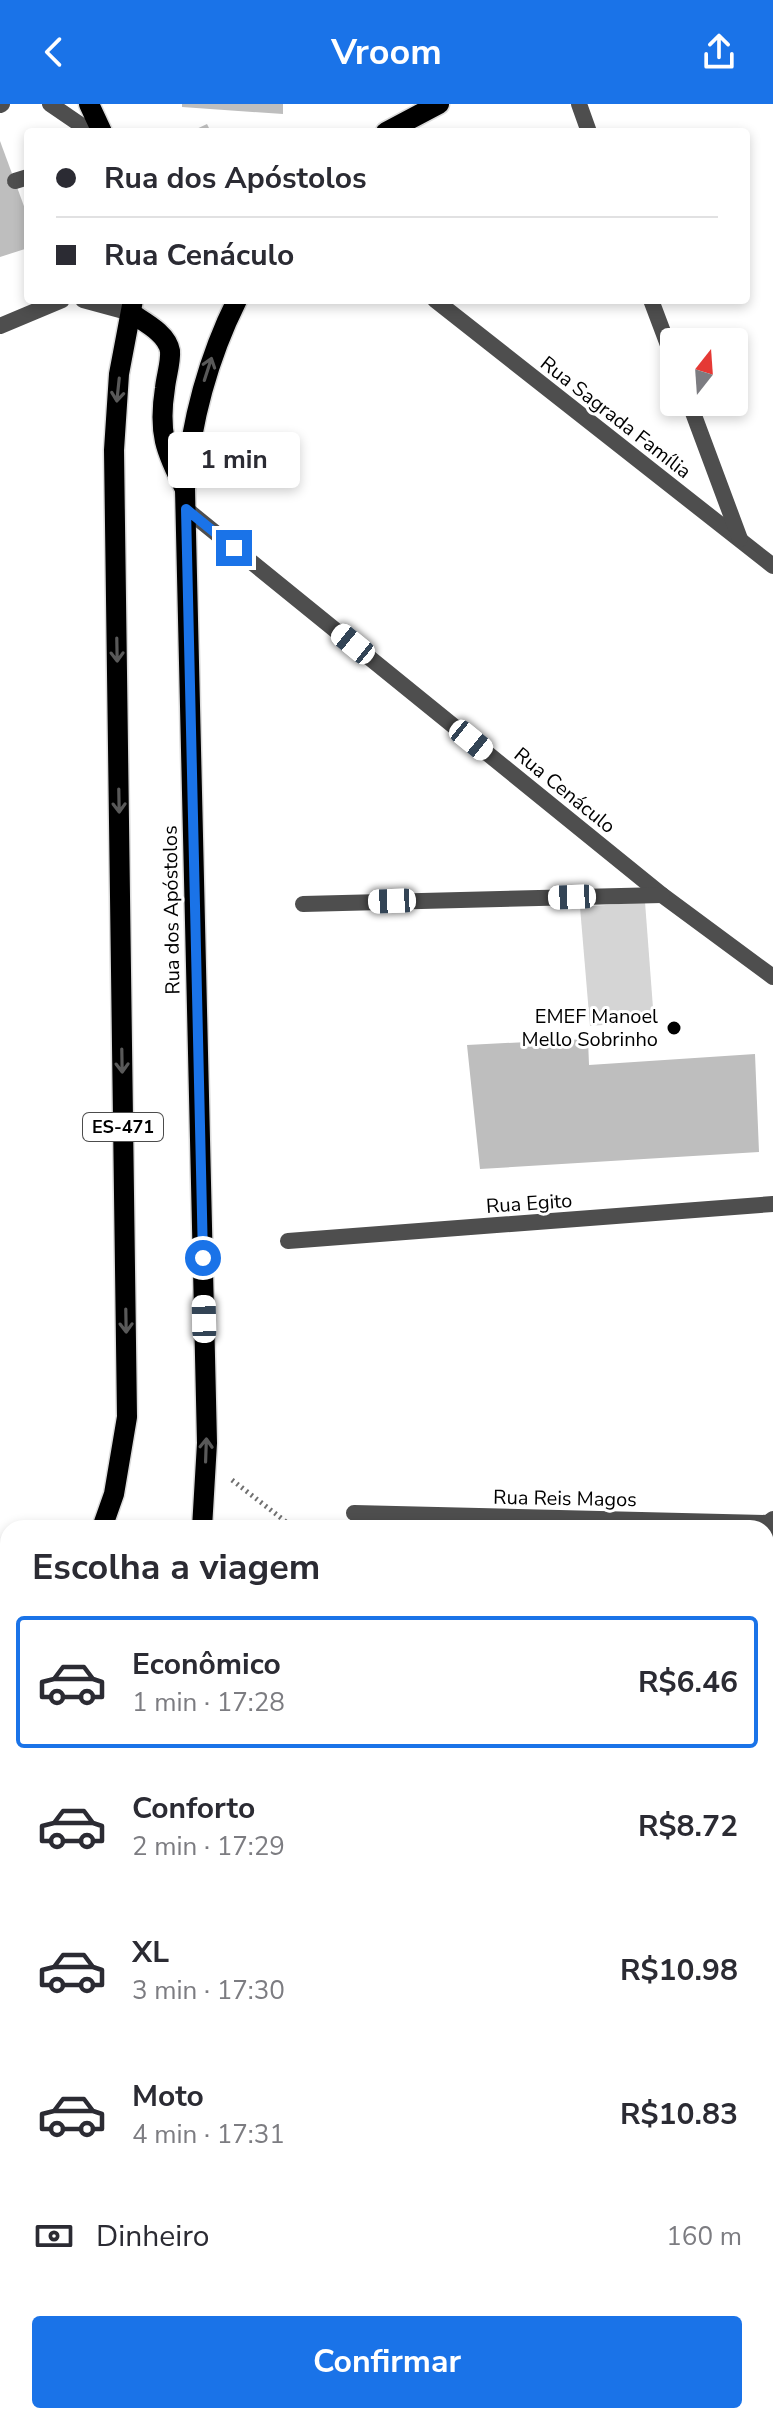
<!DOCTYPE html>
<html lang="pt">
<meta charset="utf-8">
<style>
body{margin:0;font-family:"Nunito Sans",sans-serif;background:#f2f2f3;color:#2b2b33;height:100vh;display:flex;flex-direction:column;font-size:30px;white-space:nowrap}
*{box-sizing:border-box;margin:0}
p{font-size:26px;color:#7c7c81}
.icon{flex:none;width:44px;height:44px;fill:none;stroke:currentColor;stroke-width:2;stroke-linecap:round;stroke-linejoin:round}
.map{position:relative;flex:1;overflow:hidden}
.sheet{position:absolute;left:0px;top:1416px;width:774px;height:904px;display:flex;flex-direction:column;background:#fff;border-radius:24px 24px 0 0;box-shadow:0 4px 12px #0003}
.sheet>*{flex:none}
.top-card{position:absolute;left:24px;top:24px;width:726px;height:176px;border-radius:8px;box-shadow:0 4px 12px #0003;display:grid;align-content:center;height:176px;padding:0 32px;background:#fff}
.needle{width:52px;rotate:17deg}
.controls{position:absolute;left:660px;top:224px;display:grid;gap:16px}
.controls a{display:grid;place-items:center;width:88px;height:88px;border-radius:8px;background:#fff;box-shadow:0 4px 12px #0003;font-size:40px}
.end{position:absolute;width:36px;height:36px;margin:-18px;border:10px solid #1a73e8;background:#fff;box-shadow:0 0 0 4px #fff}
.from{border-radius:50%}
.bubble{position:absolute;height:56px;border-radius:8px;background:#fff;box-shadow:0 4px 12px #0003;font-size:26px;font-weight:700;line-height:56px;text-align:center}
.car{position:absolute;width:24px;height:48px;margin:-24px -12px;border-radius:10px;box-shadow:0 0 6px 2px #0007;background:linear-gradient(#fff 24%,#345 0 40%,#fff 0 76%,#345 0 86%,#fff 0)}
.top-card b{display:flex;align-items:center;gap:28px;height:76px;font-size:30px}
.top-card b+b{border-top:2px solid #e1e1e2}
.top-card i{width:20px;height:20px;background:#2b2b33}
ul{padding:0;list-style:none}
li{display:flex;align-items:center;gap:24px;height:132px;margin:0 16px 12px;padding:0 16px;border:4px solid transparent;border-radius:8px}
li div{flex:1}
li b{display:block;font-size:30px}
li em{font-style:normal;font-weight:700}
li.active{border-color:#1a73e8}
li>.icon{width:72px;height:72px;stroke-width:1.5}
h2{padding:0 32px;font-size:36px;line-height:96px}
.pay{display:flex;align-items:center;gap:20px;height:88px;padding:0 32px;font-size:30px}
.pay p{margin-inline-start:auto}
.button{display:flex;gap:16px;margin-top:auto;padding:16px 32px}
.button a{flex:1;height:92px;border-radius:8px;background:#1a73e8;color:#fff;font-size:32px;font-weight:700;line-height:92px;text-align:center}
header{display:flex;justify-content:space-between;align-items:center;height:104px;padding:0 32px;background:#1a73e8;color:#fff;font-size:36px;font-weight:700}
.map>svg:first-child{display:block}
</style>
<header><svg class="icon" aria-label="back" viewBox="0 0 24 24"><path d="M15 5l-7 7 7 7"/></svg>Vroom<svg class="icon" aria-label="share" viewBox="0 0 24 24"><path d="M12 15V3M7 8l5-5 5 5M5 13v7h14v-7"/></svg></header>
<div class="map">
<svg width="773" height="2320" viewBox="0 0 773 2320">
<defs>
<pattern id="grass-dots" width="8" height="8" patternUnits="userSpaceOnUse" patternTransform="scale(2)"><rect width="8" height="8" fill="#d5d5d5"/><path d="M2 2h.1M6 6h.1" fill="none" stroke="#b5b5b5" stroke-width="1.8" stroke-linecap="round"/></pattern>
</defs>
<rect width="100%" height="100%" fill="#fff"/>
<g fill="url(#grass-dots)">
<path d="M8 1649V1726L0 1730V1658Z"/>
<path d="M8 1736V1867L0 1901V1740Z"/>
<path d="M766 1833 773 1837V1882L766 1878Z"/>
<path d="M0 2021H8V2312H59L61 2320H4L0 2309Z"/>
<path d="M766 2293 773 2297V2320H689L693 2312H766Z"/>
<path d="M313 2312H510L514 2320H316Z"/>
</g>
<path fill="#d5d5d5" d="M645 798 654 917 590 922 580 803Z"/>
<g fill="#bebebe">
<path d="M182 0H283V10L182 3Z"/>
<path d="M207 20 211 28H190Z"/>
<path d="M0 37 28 113V144L0 153Z"/>
<path d="M588 935 589 961 755 950 759 1048 480 1065 467 941Z"/>
<path d="M766 1990 773 1994V2236L766 2232Z"/>
<path d="M664 2312H693L689 2320H678Z"/>
</g>
<g fill="none" stroke-linecap="round" stroke-linejoin="round">
<defs>
<g id="primary">
<path d="M89 0 102 28"/>
<path d="M386 28 439 0"/>
<path d="M131 209C144 218 167 229 170 247 171 258 166 273 165 284 158 328 165 347 185 385"/>
<path d="M102 1424 114 1390 127 1313 114 346 119 270 133 196"/>
<path d="M202 1424 207 1339 185 385C191 318 207 256 237 196"/>
<path d="M0 1579 8 1570"/>
<path d="M0 1997 8 1998"/>
<path d="M71 2312 74 2320"/>
</g>
</defs>
<use href="#primary" stroke="#dbdbdb" stroke-width="23"/>
<g stroke="#707070" stroke-width="5" stroke-dasharray="2 4" stroke-linecap="butt">
<path d="M232 1376 294 1424"/>
<path d="M0 1735 8 1731"/>
<path d="M766 1827 773 1831"/>
<path d="M0 2103 8 2099"/>
</g>
<g stroke="#4e4e4e" stroke-width="16">
<path d="M50 0 91 28"/>
<path d="M0 1 2 0"/>
<path d="M15 77 28 73"/>
<path d="M766 1961 773 1965"/>
<path d="M766 2269 773 2273"/>
<path d="M176 2312 180 2320"/>
<path d="M272 2312 275 2320"/>
<path d="M574 2312 585 2320"/>
</g>
<g stroke="#4e4e4e" stroke-width="16">
<path d="M579 0 589 28"/>
<path d="M435 196 773 462"/>
<path d="M651 196 674 257"/>
<path d="M689 298 740 435"/>
<path d="M186 405 662 791 773 873"/>
<path d="M303 800 662 791"/>
<path d="M288 1137 773 1100"/>
<path d="M354 1409 768 1419 773 1415"/>
<path d="M768 1419 773 1475"/>
<path d="M766 1714 773 1719"/>
</g>
<g stroke="#4e4e4e" stroke-width="16">
<path d="M83 196 131 209"/>
<path d="M0 222 62 196"/>
<path d="M0 1465 8 1463"/>
</g>
<use href="#primary" stroke="#000" stroke-width="20"/>
</g>
<defs><path id="oneway-shaft" d="M-6 0H5M1.5-3L5.5 0L1.5 3" fill="none" stroke-width="1.6" stroke-linecap="round" stroke-linejoin="round" transform="scale(2)"/></defs>
<g stroke="#595959">
<use href="#oneway-shaft" transform="translate(208 265) rotate(-72)"/>
<use href="#oneway-shaft" transform="translate(118 286) rotate(96)"/>
<use href="#oneway-shaft" transform="translate(117 546) rotate(89)"/>
<use href="#oneway-shaft" transform="translate(119 697) rotate(89)"/>
<use href="#oneway-shaft" transform="translate(122 957) rotate(89)"/>
<use href="#oneway-shaft" transform="translate(126 1217) rotate(89)"/>
<use href="#oneway-shaft" transform="translate(206 1346) rotate(-88)"/>
</g>
<g fill="none" stroke-linecap="round" stroke-linejoin="round">
<path stroke="#1a73e8" stroke-width="10" d="M203 1154 186 405 234 444"/>
</g>
<circle fill="#000" stroke="#fff" stroke-width="3" cx="674" cy="924" r="8"/>
<g text-anchor="middle" stroke-width="6" stroke-linejoin="round" paint-order="stroke">
<rect fill="#fff" stroke="#4c4c4c" stroke-width="2" x="83" y="1009" width="80" height="28" rx="6"/>
<g font-size="18" font-weight="bold" fill="#000">
<text x="123" y="1029">ES-471</text>
</g>
<g font-size="20" fill="#000" stroke="#fff">
<text transform="translate(616 313) rotate(38)" y="7">Rua Sagrada Família</text>
<text transform="translate(565 686) rotate(39)" y="7">Rua Cenáculo</text>
<text transform="translate(171 806) rotate(-91)" y="7">Rua dos Apóstolos</text>
<text transform="translate(529 1099) rotate(-4)" y="7">Rua Egito</text>
<text transform="translate(565 1394) rotate(1)" y="7">Rua Reis Magos</text>
</g>
<g font-size="20" fill="#000" stroke="#fff" text-anchor="end">
<text x="658" y="919">EMEF Manoel<tspan x="658" dy="23">Mello Sobrinho</tspan></text>
</g>
</g>
</svg>
<div class="controls">
<a><svg class="needle" viewBox="-14 -14 28 28"><path d="M0-13l5 13h-10z" fill="#e53935"/><path d="M0 13l5-13h-10z" fill="#7c7c81"/></svg></a>
</div>
<i class="end from" style="left:203px;top:1154px"></i>
<i class="end" style="left:234px;top:444px"></i>
<div class="bubble" style="left:168px;top:328px;width:132px">1 min</div>
<i class="car" style="left:353px;top:540px;rotate:309deg"></i>
<i class="car" style="left:471px;top:636px;rotate:129deg"></i>
<i class="car" style="left:572px;top:793px;rotate:268deg"></i>
<i class="car" style="left:392px;top:797px;rotate:268deg"></i>
<i class="car" style="left:204px;top:1215px;rotate:359deg"></i>
<div class="top-card">
<b><i class="from"></i>Rua dos Apóstolos</b>
<b><i></i>Rua Cenáculo</b>
</div>
<section class="sheet">
<h2>Escolha a viagem</h2>
<ul>
<li class="active"><svg class="icon" aria-label="car" viewBox="0 0 24 24"><path d="M5 17H2v-5l4-1 3-4h7l3 4 3 1v5h-3M9 17h6M6 11h13"/><circle cx="7" cy="17" r="2"/><circle cx="17" cy="17" r="2"/></svg><div><b>Econômico</b><p>1 min · 17:28</p></div><em>R$6.46</em></li>
<li><svg class="icon" aria-label="car" viewBox="0 0 24 24"><path d="M5 17H2v-5l4-1 3-4h7l3 4 3 1v5h-3M9 17h6M6 11h13"/><circle cx="7" cy="17" r="2"/><circle cx="17" cy="17" r="2"/></svg><div><b>Conforto</b><p>2 min · 17:29</p></div><em>R$8.72</em></li>
<li><svg class="icon" aria-label="car" viewBox="0 0 24 24"><path d="M5 17H2v-5l4-1 3-4h7l3 4 3 1v5h-3M9 17h6M6 11h13"/><circle cx="7" cy="17" r="2"/><circle cx="17" cy="17" r="2"/></svg><div><b>XL</b><p>3 min · 17:30</p></div><em>R$10.98</em></li>
<li><svg class="icon" aria-label="car" viewBox="0 0 24 24"><path d="M5 17H2v-5l4-1 3-4h7l3 4 3 1v5h-3M9 17h6M6 11h13"/><circle cx="7" cy="17" r="2"/><circle cx="17" cy="17" r="2"/></svg><div><b>Moto</b><p>4 min · 17:31</p></div><em>R$10.83</em></li>
</ul>
<div class="pay"><svg class="icon" aria-label="cash" viewBox="0 0 24 24"><path d="M3 7h18v10H3z"/><circle cx="12" cy="12" r="2"/></svg>Dinheiro<p>160 m</p></div>
<div class="button"><a>Confirmar</a></div>
</section>
</div>
